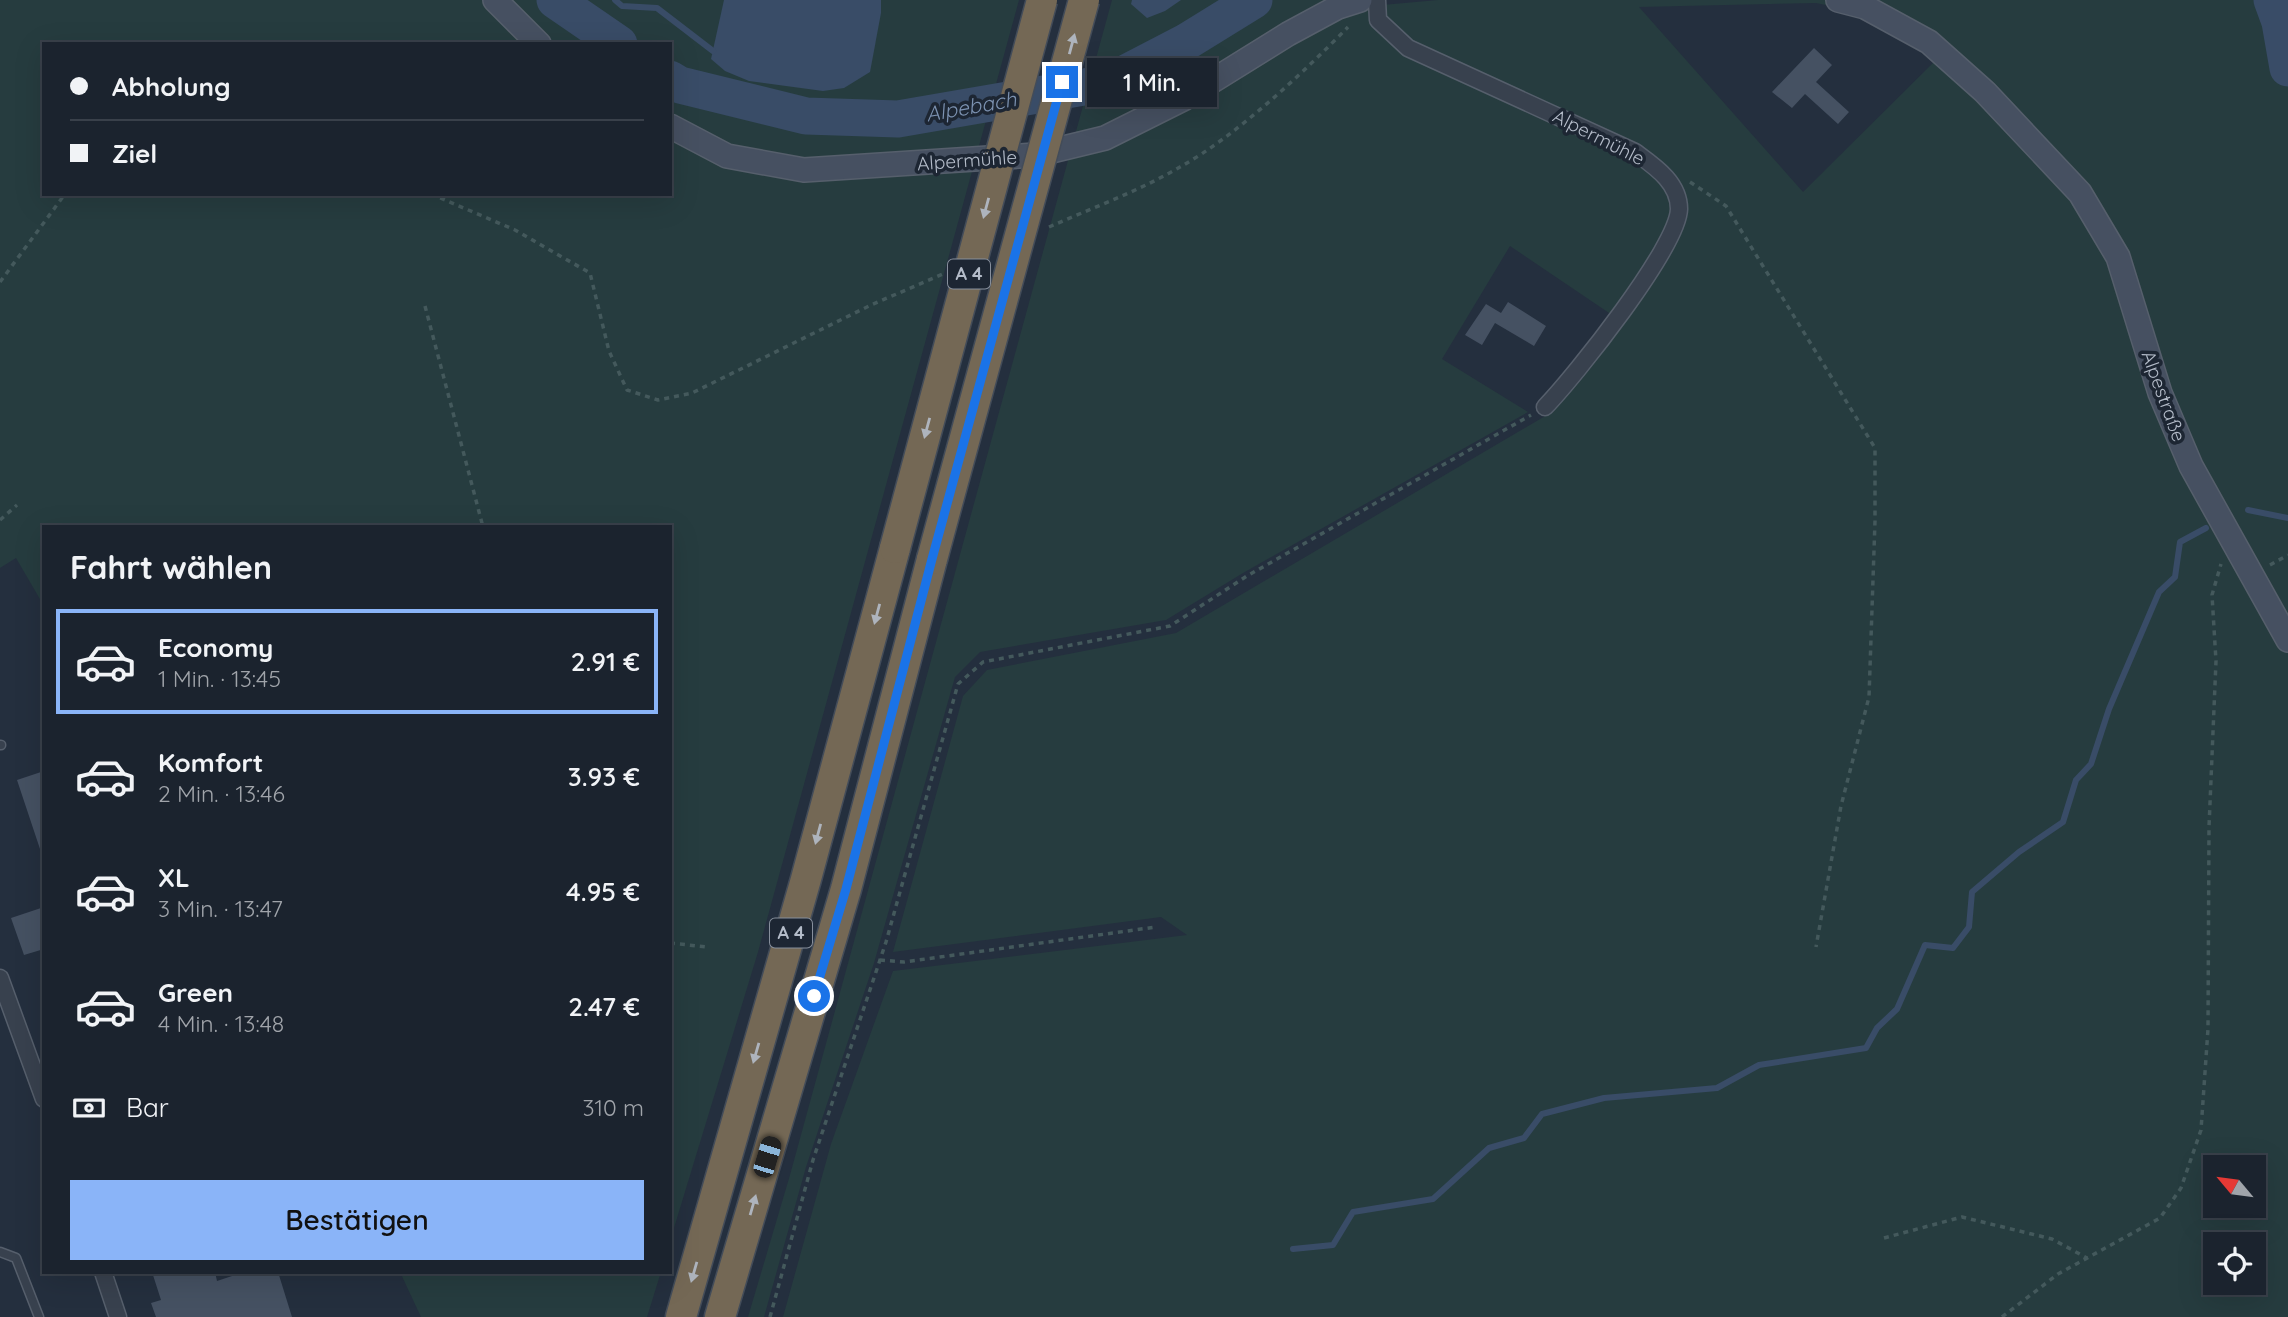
<!DOCTYPE html>
<html lang="de">
<meta charset="utf-8">
<style>
body{margin:0;font-family:Quicksand,sans-serif;background:#242b36;color:#f1f3f6;height:100vh;display:flex;flex-direction:column;font-size:26px;white-space:nowrap}
*{box-sizing:border-box;margin:0}
p{font-size:23px;color:#a0a4aa}
.icon{flex:none;width:38px;height:38px;fill:none;stroke:currentColor;stroke-width:2;stroke-linecap:round;stroke-linejoin:round}
.map{position:relative;flex:1;overflow:hidden}
.side{position:absolute;left:42px;top:525px;width:630px;height:749px;display:flex;flex-direction:column;background:#1b232e;border-radius:0px;box-shadow:0 7px 28px #0002,0 0 0 2px #39404a}
.side>*{flex:none}
.guide{position:absolute;left:42px;top:42px;width:630px;height:154px;border-radius:0px;box-shadow:0 7px 28px #0002,0 0 0 2px #39404a;display:grid;align-content:center;height:154px;padding:0 28px;background:#1b232e}
.needle{width:46px;rotate:299deg}
.buttons{position:absolute;left:2203px;top:1155px;display:grid;gap:14px}
.buttons a{display:grid;place-items:center;width:63px;height:63px;border-radius:0px;background:#1b232e;box-shadow:0 7px 28px #0002,0 0 0 2px #39404a;font-size:35px}
.end{position:absolute;width:32px;height:32px;margin:-16px;border:9px solid #1a73e8;background:#fff;box-shadow:0 0 0 4px #fff}
.from{border-radius:50%}
.bubble{position:absolute;height:49px;border-radius:0px;background:#1b232e;box-shadow:0 7px 28px #0002,0 0 0 2px #39404a;font-size:23px;font-weight:600;line-height:49px;text-align:center}
.car{position:absolute;width:21px;height:42px;margin:-21px -10px;border-radius:9px;box-shadow:0 0 5px 2px #0007;background:linear-gradient(#222 24%,#8ab4d8 0 40%,#222 0 76%,#8ab4d8 0 86%,#222 0)}
.guide b{display:flex;align-items:center;gap:24px;height:66px;font-size:26px}
.guide b+b{border-top:2px solid #39404a}
.guide i{width:18px;height:18px;background:#f1f3f6}
ul{padding:0;list-style:none}
li{display:flex;align-items:center;gap:21px;height:105px;margin:0 14px 10px;padding:0 14px;border:4px solid transparent;border-radius:0px}
li div{flex:1}
li b{display:block;font-size:26px}
li em{font-style:normal;font-weight:600}
li.selected{border-color:#8ab4f8}
li>.icon{width:63px;height:63px;stroke-width:1.5}
h2{padding:0 28px;font-size:32px;line-height:84px}
.pay{display:flex;align-items:center;gap:18px;height:77px;padding:0 28px;font-size:26px}
.pay p{margin-inline-start:auto}
.button{display:flex;gap:14px;margin-top:auto;padding:14px 28px}
.button a{flex:1;height:80px;border-radius:0px;background:#8ab4f8;color:#111;font-size:28px;font-weight:600;line-height:80px;text-align:center}
.map>svg:first-child{display:block}
</style>
<div class="map">
<svg width="2288" height="1317" viewBox="0 0 2288 1317">
<rect width="100%" height="100%" fill="#242f3e"/>
<g fill="#263c3f" fill-rule="evenodd">
<path d="M0 0H1019L758 952 670 1241V527H44V606L16 558 0 568ZM44 44H670V194H44Z"/>
<path d="M1112 0H1359L1360 7 1438 0H2288V1317H783L831 1144 893 971 1187 935 1161 917 893 952 963 696 987 670 1176 633 1547 415 1618 319 1510 246 1442 359 1528 412 1243 573 1166 620 980 652 955 677 874 963 806 1167 764 1317H748L790 1175ZM1816 3 1861 12 1922 49 1935 61 1803 192 1639 7ZM2216 1167H2254V1206H2216ZM2216 1244H2254V1283H2216Z"/>
<path d="M400 1272H661L647 1317H421Z"/>
</g>
<g fill="#394c67">
<path d="M724 0H881V13L870 72 844 88 823 91 749 81 725 71 711 59Z"/>
<path d="M1132 0H1181L1165 11 1147 18 1131 4Z"/>
</g>
<g fill="none" stroke-linecap="round" stroke-linejoin="round">
<g stroke="#394c67" stroke-width="6">
<path d="M615 0 622 6 657 8 713 51"/>
<path d="M2248 510 2288 518"/>
<path d="M1293 1249 1333 1245 1353 1212 1433 1199 1489 1148 1524 1138 1542 1114 1604 1098 1717 1088 1759 1065 1866 1048 1877 1028 1897 1009 1925 945 1953 948 1969 927 1972 892 2019 852 2063 822 2076 780 2091 764 2109 709 2159 592 2175 577 2180 542 2206 528"/>
</g>
<g stroke="#394c67" stroke-width="37">
<path d="M555 0 619 44"/>
<path d="M2272 0 2280 22 2288 68"/>
<path d="M670 79 680 85 806 116 898 119 1107 83 1186 42 1254 0"/>
</g>
</g>
<g fill="#455162">
<path d="M1814 48 1832 65 1816 82 1849 112 1838 124 1805 94 1792 108 1772 92Z"/>
<path d="M1508 302 1546 326 1534 346 1495 323 1482 345 1465 335 1486 304 1501 313Z"/>
<path d="M44 771V852H41L17 780Z"/>
<path d="M44 907V949L24 955 11 918Z"/>
<path d="M152 1272H215L217 1281 244 1272H278L292 1317H156L151 1303 161 1300Z"/>
</g>
<g fill="none" stroke-linecap="round" stroke-linejoin="round">
<defs>
<g id="lane">
<path d="M0 745H1"/>
<path d="M0 1252 16 1258 39 1317"/>
</g>
<g id="street">
<path d="M1377 0 1378 20 1408 48 1635 152C1654 166 1679 182 1679 209 1678 247 1575 376 1545 407"/>
<path d="M0 978 44 1099"/>
<path d="M103 1272 118 1317"/>
</g>
<g id="secondary">
<path d="M495 0 539 44"/>
<path d="M1838 0 1865 7 1929 42 1985 92 2080 193 2118 257 2160 393 2191 466 2288 640"/>
<path d="M670 126 727 156 804 170 1035 155 1105 138 1185 98 1288 34 1338 7 1360 0"/>
</g>
<g id="highway">
<path d="M681 1317 806 879 895 548"/>
<path d="M720 1317 846 889 932 559"/>
</g>
</defs>
<use href="#lane" stroke="#565f6c" stroke-width="11"/>
<use href="#street" stroke="#565f6c" stroke-width="19"/>
<use href="#secondary" stroke="#565f6c" stroke-width="26"/>
<use href="#highway" stroke="#434c59" stroke-width="33"/>
<g stroke="#44595c" stroke-width="3.5" stroke-dasharray="5 5" stroke-linecap="butt">
<path d="M1690 182 1726 206 1875 448V521L1869 697 1841 806 1816 947"/>
<path d="M431 194 515 230 590 273 609 351 627 390 658 400 692 393 871 305 943 274"/>
<path d="M1049 227C1092 208 1139 191 1180 167 1236 136 1303 73 1348 27"/>
<path d="M0 282 65 194"/>
<path d="M425 306 483 527"/>
<path d="M0 520 17 505"/>
<path d="M2270 565 2288 555"/>
<path d="M670 943 707 947"/>
<path d="M880 960 904 962 1156 927"/>
<path d="M1884 1238 1962 1217 2052 1239 2087 1258"/>
<path d="M770 1317 813 1160 886 942 958 684 983 662 1170 626 1247 576 1531 415"/>
<path d="M2002 1317 2058 1274 2160 1218 2181 1188 2201 1130 2208 1029 2209 827 2216 661 2212 595 2221 564"/>
</g>
<use href="#lane" stroke="#38414e" stroke-width="8"/>
<use href="#street" stroke="#38414e" stroke-width="16"/>
<use href="#secondary" stroke="#465061" stroke-width="23"/>
<use href="#highway" stroke="#746855" stroke-width="30"/>
<defs>
<g id="highway-bridge">
<path d="M895 548 1042 0"/>
<path d="M932 559 1084 0"/>
</g>
</defs>
<use href="#highway-bridge" stroke="#434c59" stroke-width="33" stroke-linecap="butt"/>
<use href="#highway-bridge" stroke="#746855" stroke-width="30"/>
</g>
<defs><path id="oneway-solid" d="M-6-.8H1V-3.2L6.5 0L1 3.2V.8H-6Z" transform="scale(1.75)"/></defs>
<g fill="#aeb4bd">
<use href="#oneway-solid" transform="translate(1072 44) rotate(-75)"/>
<use href="#oneway-solid" transform="translate(986 208) rotate(105)"/>
<use href="#oneway-solid" transform="translate(927 428) rotate(105)"/>
<use href="#oneway-solid" transform="translate(877 614) rotate(105)"/>
<use href="#oneway-solid" transform="translate(818 834) rotate(105)"/>
<use href="#oneway-solid" transform="translate(756 1053) rotate(106)"/>
<use href="#oneway-solid" transform="translate(753 1205) rotate(-74)"/>
<use href="#oneway-solid" transform="translate(694 1272) rotate(106)"/>
</g>
<g fill="none" stroke-linecap="round" stroke-linejoin="round">
<path stroke="#1a73e8" stroke-width="9" d="M814 996 846 889 932 559 1062 82"/>
</g>
<g text-anchor="middle" stroke-width="7" stroke-linejoin="round" paint-order="stroke">
<g fill="#1d2633" stroke="#878f9c" stroke-width="2">
<rect x="948" y="259.5" width="42" height="29" rx="5"/>
<rect x="770" y="918.5" width="42" height="29" rx="5"/>
</g>
<g font-size="18" font-weight="bold" fill="#b4bcc9">
<text x="969" y="280">A 4</text>
<text x="791" y="939">A 4</text>
</g>
<g font-size="19" fill="#b4bcc9" stroke="#1d2633">
<text transform="translate(1599 137) rotate(27)" y="7">Alpermühle</text>
<text transform="translate(967 160) rotate(-4)" y="7">Alpermühle</text>
<text transform="translate(2164 396) rotate(70)" y="7">Alpestraße</text>
</g>
<g font-size="21" font-style="italic" fill="#7c92b1" stroke="#1d2633">
<text transform="translate(971 107) rotate(-10)" y="7">Alpebach</text>
</g>
</g>
</svg>
<div class="buttons">
<a><svg class="needle" viewBox="-14 -14 28 28"><path d="M0-13l5 13h-10z" fill="#e53935"/><path d="M0 13l5-13h-10z" fill="#a0a4aa"/></svg></a>
<a><svg class="icon" aria-label="locate" viewBox="0 0 24 24"><circle cx="12" cy="12" r="6"/><path d="M12 2v4M12 18v4M2 12h4M18 12h4"/></svg></a>
</div>
<i class="end from" style="left:814px;top:996px"></i>
<i class="end" style="left:1062px;top:82px"></i>
<div class="bubble" style="left:1087px;top:58px;width:130px">1 Min.</div>
<i class="car" style="left:767px;top:1157px;rotate:17deg"></i>
<div class="guide">
<b><i class="from"></i>Abholung</b>
<b><i></i>Ziel</b>
</div>
<section class="side">
<h2>Fahrt wählen</h2>
<ul>
<li class="selected"><svg class="icon" aria-label="car" viewBox="0 0 24 24"><path d="M5 17H2v-5l4-1 3-4h7l3 4 3 1v5h-3M9 17h6M6 11h13"/><circle cx="7" cy="17" r="2"/><circle cx="17" cy="17" r="2"/></svg><div><b>Economy</b><p>1 Min. · 13:45</p></div><em>2.91 €</em></li>
<li><svg class="icon" aria-label="car" viewBox="0 0 24 24"><path d="M5 17H2v-5l4-1 3-4h7l3 4 3 1v5h-3M9 17h6M6 11h13"/><circle cx="7" cy="17" r="2"/><circle cx="17" cy="17" r="2"/></svg><div><b>Komfort</b><p>2 Min. · 13:46</p></div><em>3.93 €</em></li>
<li><svg class="icon" aria-label="car" viewBox="0 0 24 24"><path d="M5 17H2v-5l4-1 3-4h7l3 4 3 1v5h-3M9 17h6M6 11h13"/><circle cx="7" cy="17" r="2"/><circle cx="17" cy="17" r="2"/></svg><div><b>XL</b><p>3 Min. · 13:47</p></div><em>4.95 €</em></li>
<li><svg class="icon" aria-label="car" viewBox="0 0 24 24"><path d="M5 17H2v-5l4-1 3-4h7l3 4 3 1v5h-3M9 17h6M6 11h13"/><circle cx="7" cy="17" r="2"/><circle cx="17" cy="17" r="2"/></svg><div><b>Green</b><p>4 Min. · 13:48</p></div><em>2.47 €</em></li>
</ul>
<div class="pay"><svg class="icon" aria-label="cash" viewBox="0 0 24 24"><path d="M3 7h18v10H3z"/><circle cx="12" cy="12" r="2"/></svg>Bar<p>310 m</p></div>
<div class="button"><a>Bestätigen</a></div>
</section>
</div>
